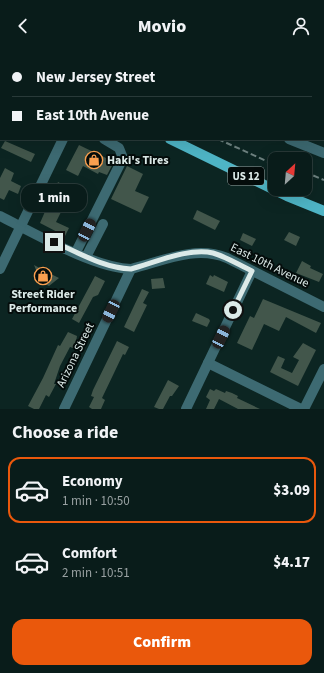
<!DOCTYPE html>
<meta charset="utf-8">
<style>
body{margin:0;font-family:"Source Sans 3",sans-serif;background:#172927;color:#f1f3f6;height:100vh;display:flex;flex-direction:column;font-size:15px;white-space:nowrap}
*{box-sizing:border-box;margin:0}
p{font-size:13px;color:#99a1a2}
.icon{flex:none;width:22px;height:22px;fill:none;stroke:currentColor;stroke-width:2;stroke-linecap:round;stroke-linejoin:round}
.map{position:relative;height:357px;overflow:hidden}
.panel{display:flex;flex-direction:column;background:#091c1a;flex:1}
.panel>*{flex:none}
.hud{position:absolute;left:0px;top:0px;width:324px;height:88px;box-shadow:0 4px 16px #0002,0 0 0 1px #293a39;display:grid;align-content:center;height:88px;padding:0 12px;background:#091c1a}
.needle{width:26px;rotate:26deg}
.tools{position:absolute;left:268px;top:100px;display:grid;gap:8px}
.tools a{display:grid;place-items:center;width:44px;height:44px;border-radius:8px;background:#091c1a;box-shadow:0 4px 16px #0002,0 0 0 1px #293a39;font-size:20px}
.end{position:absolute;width:18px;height:18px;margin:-9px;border:5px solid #dceae8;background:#111;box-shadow:0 0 0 2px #111}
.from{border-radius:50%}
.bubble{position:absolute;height:28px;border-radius:12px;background:#091c1a;box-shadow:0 4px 16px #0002,0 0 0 1px #293a39;font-size:13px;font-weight:800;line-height:28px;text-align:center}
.car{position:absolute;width:12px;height:24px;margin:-12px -6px;border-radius:5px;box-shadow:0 0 3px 1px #0007;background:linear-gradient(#222 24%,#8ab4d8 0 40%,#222 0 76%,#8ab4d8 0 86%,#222 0)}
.hud b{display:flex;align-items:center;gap:14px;height:38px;font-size:15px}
.hud b+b{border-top:1px solid #293a39}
.hud i{width:10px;height:10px;background:#f1f3f6}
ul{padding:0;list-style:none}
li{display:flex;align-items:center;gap:12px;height:66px;margin:0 8px 6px;padding:0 4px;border:2px solid transparent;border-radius:12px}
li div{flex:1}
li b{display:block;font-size:15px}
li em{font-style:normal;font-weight:800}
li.on{border-color:#ea580c}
li>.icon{width:36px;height:36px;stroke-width:1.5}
h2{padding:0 12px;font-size:18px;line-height:48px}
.primary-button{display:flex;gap:8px;margin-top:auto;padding:8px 12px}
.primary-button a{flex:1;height:46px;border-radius:12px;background:#ea580c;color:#fff;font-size:16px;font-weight:800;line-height:46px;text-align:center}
header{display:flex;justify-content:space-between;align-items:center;height:52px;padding:0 12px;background:#091c1a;font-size:18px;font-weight:800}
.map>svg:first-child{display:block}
</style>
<header><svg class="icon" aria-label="back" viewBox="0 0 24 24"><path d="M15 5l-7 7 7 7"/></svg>Movio<svg class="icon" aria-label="person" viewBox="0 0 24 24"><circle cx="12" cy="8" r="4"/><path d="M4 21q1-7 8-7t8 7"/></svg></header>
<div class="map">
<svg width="324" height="357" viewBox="0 0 324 357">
<rect width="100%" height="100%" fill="#0c2522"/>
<g fill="#42564b">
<path d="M5 89 35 102 31 110 1 96Z"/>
<path d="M79 93 106 106 108 102 116 106 107 123 99 120 98 122 83 114 78 124 66 118Z"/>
<path d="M127 114 143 122 135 139 149 145 141 161 111 147Z"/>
<path d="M5 116 14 121 11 129 21 134 18 142 9 138 4 148 0 146V126Z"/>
<path d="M58 130 67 135 60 149 65 151 64 154 56 170 69 176 65 184 40 171Z"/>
<path d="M197 158 220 169 215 178 193 167Z"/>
<path d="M289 180 300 185 296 194 284 188Z"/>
<path d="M243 181 256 187 252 194 240 188Z"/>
<path d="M302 209 311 214 310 216 323 222 319 230 296 221Z"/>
<path d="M34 213 47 220 59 226 49 234 41 230Z"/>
<path d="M210 223 213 225 214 223 228 230 224 240 206 232Z"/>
<path d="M95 224 105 229 98 243 93 245 79 271 72 267Z"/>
<path d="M163 226 165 236 152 237 151 227Z"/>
<path d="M142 237 149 240 143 251 147 253 134 280 124 275Z"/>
<path d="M263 247 321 271 316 281 286 265 279 279 264 272 252 298 237 291 250 264 254 266Z"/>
<path d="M196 261 209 267 210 269 207 275 192 269Z"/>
<path d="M68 280 77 284 76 290 73 296 70 295 60 314 54 332H56L49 345 46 343 39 357H34L28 354 43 326 58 293 60 294Z"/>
<path d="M117 289 129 295 125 303 123 302 114 321 102 346 105 348 101 357H92L89 355 94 345 91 344 93 338Z"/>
<path d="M303 291 316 298 298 334 270 320 278 304 285 307 281 316 292 321 299 308 293 305Z"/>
<path d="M168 328 179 334 172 344H170L163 357H159L154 355Z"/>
<path d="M210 337 214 339 216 337 225 341 226 339 232 341 238 344 237 346 260 357H238L219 347 214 357H206L210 348 206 345Z"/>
</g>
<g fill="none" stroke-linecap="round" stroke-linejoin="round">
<g stroke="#3d6a72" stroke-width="10">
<path d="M107 0 109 1"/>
<path d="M266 1V0"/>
<path d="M0 39H1"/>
<path d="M289 87 324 101"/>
<path d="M0 164C34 181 94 216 131 217 163 209 195 193 227 206L324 255"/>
<path d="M76 200 123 106 119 96 104 87"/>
<path d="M86 205 103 172"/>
<path d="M0 217 63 87"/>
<path d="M208 311 301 357"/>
<path d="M64 357 131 217"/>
<path d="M186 357 252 219"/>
<path d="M304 357 324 317"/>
</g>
<g stroke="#4eb4c5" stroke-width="10">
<path d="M9 0 11 1"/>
<path d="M170 87 287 144 324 159"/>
</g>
<g stroke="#6e8280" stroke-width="2" stroke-dasharray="6 3" stroke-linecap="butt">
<path d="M54 0 56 1"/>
<path d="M64 0 66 1"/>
<path d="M218 87 275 113"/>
<path d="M305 120 324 128"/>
</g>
</g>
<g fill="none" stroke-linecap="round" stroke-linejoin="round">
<path stroke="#dceae8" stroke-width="5" d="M54 190C79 201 104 216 131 217 154 211 189 195 213 201 227 205 239 213 252 219L233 258"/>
</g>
<defs>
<symbol id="shop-ring" viewBox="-11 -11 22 22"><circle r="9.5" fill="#040c0b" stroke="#fa9f4f" stroke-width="1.5"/><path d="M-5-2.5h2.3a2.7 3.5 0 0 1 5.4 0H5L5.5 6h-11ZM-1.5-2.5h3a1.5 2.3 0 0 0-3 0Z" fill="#fa9f4f"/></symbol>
</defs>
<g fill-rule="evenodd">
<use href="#shop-ring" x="84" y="98" width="20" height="20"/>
<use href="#shop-ring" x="33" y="214" width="20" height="20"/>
</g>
<g text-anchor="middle" stroke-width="4" stroke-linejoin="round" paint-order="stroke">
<rect fill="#040c0b" stroke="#9ba7a6" stroke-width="1" x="228" y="115" width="36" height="18" rx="3"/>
<g font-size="11" font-weight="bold" fill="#dceae8">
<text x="246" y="128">US 12</text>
</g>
<g font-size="12" font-weight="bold" fill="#dceae8" stroke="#040c0b" text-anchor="start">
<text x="107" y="112">Haki's Tires</text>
<text x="43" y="246" text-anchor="middle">Street Rider<tspan x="43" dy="14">Performance</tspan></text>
</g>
<g font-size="12" fill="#dceae8" stroke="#040c0b">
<text transform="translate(270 213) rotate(26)" y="4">East 10th Avenue</text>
<text transform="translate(75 303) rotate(-64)" y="4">Arizona Street</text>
</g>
</g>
</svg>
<div class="tools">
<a><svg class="needle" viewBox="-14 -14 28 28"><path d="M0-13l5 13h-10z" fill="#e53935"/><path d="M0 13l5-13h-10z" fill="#99a1a2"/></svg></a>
</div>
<i class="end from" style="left:233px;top:258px"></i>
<i class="end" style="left:54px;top:190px"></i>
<div class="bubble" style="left:21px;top:132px;width:66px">1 min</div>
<i class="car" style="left:87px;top:178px;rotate:27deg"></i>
<i class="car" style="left:111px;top:259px;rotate:206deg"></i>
<i class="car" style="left:221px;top:285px;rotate:26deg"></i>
<div class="hud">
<b><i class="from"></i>New Jersey Street</b>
<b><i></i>East 10th Avenue</b>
</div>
</div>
<section class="panel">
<h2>Choose a ride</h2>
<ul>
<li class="on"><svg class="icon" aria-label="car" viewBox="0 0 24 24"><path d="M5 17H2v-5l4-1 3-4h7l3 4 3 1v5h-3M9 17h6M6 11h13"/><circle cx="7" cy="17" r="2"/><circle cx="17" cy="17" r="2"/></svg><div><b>Economy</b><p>1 min · 10:50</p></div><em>$3.09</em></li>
<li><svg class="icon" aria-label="car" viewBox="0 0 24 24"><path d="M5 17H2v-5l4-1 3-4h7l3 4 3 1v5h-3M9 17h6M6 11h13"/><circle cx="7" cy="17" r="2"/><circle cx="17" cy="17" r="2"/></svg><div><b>Comfort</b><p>2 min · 10:51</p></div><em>$4.17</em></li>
</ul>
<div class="primary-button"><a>Confirm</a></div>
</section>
